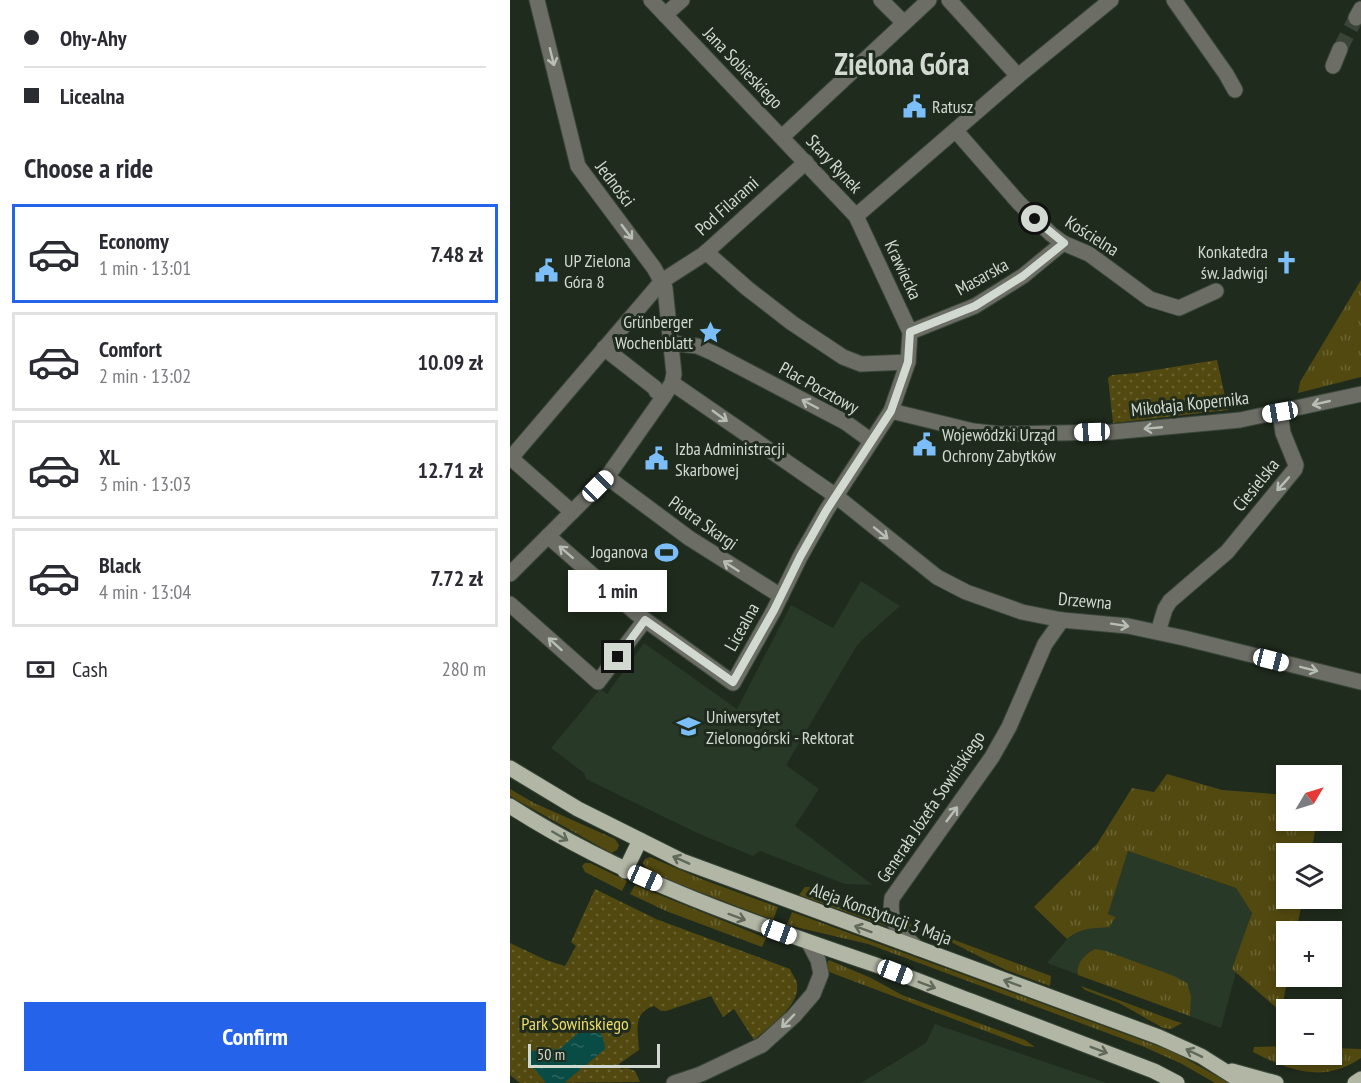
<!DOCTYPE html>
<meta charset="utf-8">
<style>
body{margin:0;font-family:"PT Sans Narrow",sans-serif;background:#f7f7f7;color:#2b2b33;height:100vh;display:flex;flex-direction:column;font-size:22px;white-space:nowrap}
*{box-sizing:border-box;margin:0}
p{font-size:20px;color:#7c7c81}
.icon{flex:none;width:33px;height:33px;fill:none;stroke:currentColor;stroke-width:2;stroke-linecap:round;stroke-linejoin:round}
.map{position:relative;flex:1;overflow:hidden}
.details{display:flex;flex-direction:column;background:#fff;width:510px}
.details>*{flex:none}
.hud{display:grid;align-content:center;height:132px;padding:0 24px;background:#fff}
.needle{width:39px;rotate:52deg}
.buttons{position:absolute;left:766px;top:765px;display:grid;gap:12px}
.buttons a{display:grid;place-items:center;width:66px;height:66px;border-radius:0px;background:#fff;box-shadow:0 3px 9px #0003;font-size:30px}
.scale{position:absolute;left:18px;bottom:15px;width:132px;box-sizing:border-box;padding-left:6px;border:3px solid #d1d9d0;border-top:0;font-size:16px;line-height:21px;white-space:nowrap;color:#d1d9d0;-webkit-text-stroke:4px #1f2b1d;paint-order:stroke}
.end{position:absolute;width:27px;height:27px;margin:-14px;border:8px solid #d1d9d0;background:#111;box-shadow:0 0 0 3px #111}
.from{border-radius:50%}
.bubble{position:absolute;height:42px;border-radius:0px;background:#fff;box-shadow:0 3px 9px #0003;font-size:20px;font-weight:800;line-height:42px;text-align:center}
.car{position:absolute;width:18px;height:36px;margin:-18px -9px;border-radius:8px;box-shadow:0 0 4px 2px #0007;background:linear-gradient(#fff 24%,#345 0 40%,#fff 0 76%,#345 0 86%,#fff 0)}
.hud b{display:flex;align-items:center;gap:21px;height:57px;font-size:22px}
.hud b+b{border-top:2px solid #e1e1e2}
.hud i{width:15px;height:15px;background:#2b2b33}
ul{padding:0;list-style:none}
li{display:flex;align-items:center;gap:18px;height:99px;margin:0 12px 9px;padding:0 12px;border:3px solid #e1e1e2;border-radius:0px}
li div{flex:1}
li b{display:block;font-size:22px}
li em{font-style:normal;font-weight:800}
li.selected{border-color:#2563eb}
li>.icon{width:54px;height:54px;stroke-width:1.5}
h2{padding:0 24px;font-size:27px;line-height:72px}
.pay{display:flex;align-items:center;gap:15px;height:66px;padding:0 24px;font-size:22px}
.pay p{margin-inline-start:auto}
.cta{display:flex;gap:12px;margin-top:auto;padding:12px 24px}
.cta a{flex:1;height:69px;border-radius:0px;background:#2563eb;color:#fff;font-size:24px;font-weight:800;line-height:69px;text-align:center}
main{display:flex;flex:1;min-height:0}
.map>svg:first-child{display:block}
</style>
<main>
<section class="details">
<div class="hud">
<b><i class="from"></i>Ohy-Ahy</b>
<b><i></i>Licealna</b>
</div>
<h2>Choose a ride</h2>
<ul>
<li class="selected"><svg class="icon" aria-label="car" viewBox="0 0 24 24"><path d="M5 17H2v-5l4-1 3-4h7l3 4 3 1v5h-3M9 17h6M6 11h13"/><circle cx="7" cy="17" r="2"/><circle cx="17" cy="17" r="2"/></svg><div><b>Economy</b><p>1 min · 13:01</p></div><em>7.48 zł</em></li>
<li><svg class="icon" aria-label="car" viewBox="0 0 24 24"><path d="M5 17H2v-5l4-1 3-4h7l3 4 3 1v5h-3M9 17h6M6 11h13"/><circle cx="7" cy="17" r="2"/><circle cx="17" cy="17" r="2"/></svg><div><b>Comfort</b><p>2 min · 13:02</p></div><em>10.09 zł</em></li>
<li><svg class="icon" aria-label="car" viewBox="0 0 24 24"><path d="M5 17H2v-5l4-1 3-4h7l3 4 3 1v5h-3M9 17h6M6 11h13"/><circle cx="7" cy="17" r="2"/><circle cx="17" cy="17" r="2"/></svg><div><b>XL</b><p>3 min · 13:03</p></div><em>12.71 zł</em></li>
<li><svg class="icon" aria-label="car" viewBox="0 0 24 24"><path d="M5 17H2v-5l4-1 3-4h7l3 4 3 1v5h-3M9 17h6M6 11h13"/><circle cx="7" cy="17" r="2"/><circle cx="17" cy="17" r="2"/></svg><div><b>Black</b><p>4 min · 13:04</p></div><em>7.72 zł</em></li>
</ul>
<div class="pay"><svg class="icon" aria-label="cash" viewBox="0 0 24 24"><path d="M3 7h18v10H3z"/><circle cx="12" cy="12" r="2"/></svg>Cash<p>280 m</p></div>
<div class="cta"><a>Confirm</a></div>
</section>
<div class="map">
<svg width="851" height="1083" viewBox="0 0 851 1083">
<defs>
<pattern id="grass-tufts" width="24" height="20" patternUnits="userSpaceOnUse" patternTransform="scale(1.5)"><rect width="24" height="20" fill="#524910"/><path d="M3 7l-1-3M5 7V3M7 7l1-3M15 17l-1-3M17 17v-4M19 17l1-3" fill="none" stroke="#6a6332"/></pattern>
<pattern id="park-dots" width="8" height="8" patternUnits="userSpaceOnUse" patternTransform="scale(1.5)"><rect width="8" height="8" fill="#524910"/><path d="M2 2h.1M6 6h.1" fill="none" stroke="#6a6332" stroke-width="1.8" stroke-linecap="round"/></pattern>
<pattern id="water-ripples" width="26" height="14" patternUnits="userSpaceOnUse" patternTransform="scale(1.5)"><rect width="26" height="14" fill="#094c45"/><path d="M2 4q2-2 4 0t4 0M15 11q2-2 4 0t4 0" fill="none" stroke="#2c655f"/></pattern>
</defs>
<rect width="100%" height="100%" fill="#1f2b1d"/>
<g fill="#283927">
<path d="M351 581 390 606 353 639 346 647 276 765 309 789 285 826 363 885 335 884 250 851 243 856 187 833 76 779 74 773 41 748 90 689 97 694 134 643 227 709 281 605 323 628Z"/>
<path d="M618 851 726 888 742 913 711 1028 537 963 557 939 566 933 579 927H596L604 921 606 917 598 914Z"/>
<path d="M425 1024 564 1072 597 1083H351L416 1043Z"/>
</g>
<g fill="url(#grass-tufts)">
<path d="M851 280V377L788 393 790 382Z"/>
<path d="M657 774 712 790 777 795V820L807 821 801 853 777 854V898L793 899 786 931 777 932 778 977 771 1012 722 969 742 913 726 888 618 851 598 914 606 917 599 927C580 929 573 927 557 939L524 907 587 844 622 788 644 792Z"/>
<path d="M0 789 24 803 105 839 109 845 107 850 101 853 0 796Z"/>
<path d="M140 857 194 880 268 907 263 920 166 883 136 869 133 863 135 859Z"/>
<path d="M75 863H80L117 881 112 891 75 872 72 866Z"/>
<path d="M125 885 256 938 252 947 156 911 120 894Z"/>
<path d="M295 887H299L374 914 379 926 378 927 289 895Z"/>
<path d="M282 912 664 1052 719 1083H705L672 1064 632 1046 358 944 277 925Z"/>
<path d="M391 920 541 976 540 986 496 970 439 941 396 925Z"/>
<path d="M585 949 596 951 664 976 677 983 681 996 680 1016 568 975C566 962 575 955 585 949Z"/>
<path d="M319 960 361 978 392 995 515 1040 525 1047 515 1046 322 973 317 971V963Z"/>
<path d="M571 986 665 1021 672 1023 661 1029 653 1028 609 1003 575 990Z"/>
<path d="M773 1046H777V1054H822V1048L851 1049V1058C815 1083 781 1072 743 1052L744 1047Z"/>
</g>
<g fill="url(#park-dots)">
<path d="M707 360 718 410 603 423 598 378 602 375 626 373Z"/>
<path d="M85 889 146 919 280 969C282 974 286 979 287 983 291 1006 259 1026 244 1040L224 1009 213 1017 201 996 156 1011H151L144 1006C122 1013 128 1031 129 1050L109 1064 111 1069 117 1068 125 1071 130 1082 10 1083 0 1075V943L36 960 55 966 66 946 61 942Z"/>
</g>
<path fill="url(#water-ripples)" d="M81 1026C92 1031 94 1038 95 1049L54 1083H36L17 1060 21 1051 50 1049 75 1027Z"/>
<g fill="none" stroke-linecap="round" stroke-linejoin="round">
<path stroke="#3a4538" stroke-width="15" stroke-dasharray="15 8" stroke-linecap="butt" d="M830 49 846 18"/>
<defs>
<g id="minor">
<path d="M141 0 346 216 508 76 439 0"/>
<path d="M371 0 394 23"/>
<path d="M664 0 716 74 725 90"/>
<path d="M155 15 172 0"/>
<path d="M846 18 851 9"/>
<path d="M823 66 830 49"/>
<path d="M508 76 601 0"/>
<path d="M446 131 509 203 541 234 553 243 579 254 640 299 669 308 706 291"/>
<path d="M272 137 419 0"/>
<path d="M196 252 238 289 282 323 333 357 351 364 398 362"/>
<path d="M400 332 465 306 513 276 553 243"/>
<path d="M160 343 187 346 203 353 335 422 360 440"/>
<path d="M94 348 145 388 146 391"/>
<path d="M162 383 326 496 427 577 456 592 512 612 552 620 618 626 674 638 851 682"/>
<path d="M381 411 463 431 490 434 602 432 730 420 851 394"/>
<path d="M1 458 62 512"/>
<path d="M0 459 152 281 194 254 296 162"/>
<path d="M97 477 179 538 271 596"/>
<path d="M38 536 127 614 223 683 264 610 290 557 316 511 381 411 398 362 400 332 346 216"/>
<path d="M0 574 97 477 154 396 162 383 164 374 155 288 144 268 68 166 27 0"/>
<path d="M0 604 88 682 135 620"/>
<path d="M648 632 655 609 660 601 717 552 785 469 786 465 773 433 770 412"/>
<path d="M407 948C390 931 378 924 382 898L482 757 499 727 535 644 552 620"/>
<path d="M164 1083 191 1074 252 1045 284 1016 303 994 311 974 308 960 299 943"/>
</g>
<g id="major">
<path d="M0 768 68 809 172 861 649 1037 691 1056 734 1083"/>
<path d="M0 806C112 878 237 921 363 964 396 975 428 989 461 1001 522 1024 583 1048 644 1071L667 1083"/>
<path d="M115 871 130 840"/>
<path d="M722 1071 766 1083"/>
<path d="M845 1083 851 1079"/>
</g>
</defs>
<use href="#minor" stroke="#3b473a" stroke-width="17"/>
<use href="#major" stroke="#3b473a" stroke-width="17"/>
<use href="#minor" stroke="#6c6e66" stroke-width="15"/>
<use href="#major" stroke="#b1b6a5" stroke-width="15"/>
</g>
<defs><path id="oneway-shaft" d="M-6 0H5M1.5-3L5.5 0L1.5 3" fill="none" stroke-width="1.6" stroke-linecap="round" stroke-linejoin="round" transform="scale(1.5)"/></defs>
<g stroke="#b8beb6">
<use href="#oneway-shaft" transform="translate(42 57) rotate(76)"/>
<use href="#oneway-shaft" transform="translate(117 232) rotate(53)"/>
<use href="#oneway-shaft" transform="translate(811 403) rotate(167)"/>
<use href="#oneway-shaft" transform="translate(300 404) rotate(-152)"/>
<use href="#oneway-shaft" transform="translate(210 416) rotate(36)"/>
<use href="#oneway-shaft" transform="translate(643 428) rotate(175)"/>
<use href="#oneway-shaft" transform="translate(773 484) rotate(132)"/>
<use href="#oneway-shaft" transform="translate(371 533) rotate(39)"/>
<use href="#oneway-shaft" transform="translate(56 552) rotate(-139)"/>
<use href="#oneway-shaft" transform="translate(221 566) rotate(-147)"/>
<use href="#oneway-shaft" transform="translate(610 625) rotate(9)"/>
<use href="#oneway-shaft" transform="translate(45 644) rotate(-138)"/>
<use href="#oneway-shaft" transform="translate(799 669) rotate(14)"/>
<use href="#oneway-shaft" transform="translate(442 814) rotate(-53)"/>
<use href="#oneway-shaft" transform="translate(278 1021) rotate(134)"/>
</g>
<g stroke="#616a5a">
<use href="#oneway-shaft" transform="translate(50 836) rotate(30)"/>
<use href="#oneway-shaft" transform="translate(171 860) rotate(-156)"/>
<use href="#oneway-shaft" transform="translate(227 917) rotate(20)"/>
<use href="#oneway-shaft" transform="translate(353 929) rotate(-160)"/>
<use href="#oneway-shaft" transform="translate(502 983) rotate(-160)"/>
<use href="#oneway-shaft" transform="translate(417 985) rotate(21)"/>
<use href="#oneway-shaft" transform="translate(589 1050) rotate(21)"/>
<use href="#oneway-shaft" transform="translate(684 1053) rotate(-154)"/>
</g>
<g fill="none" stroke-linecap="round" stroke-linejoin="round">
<path stroke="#d1d9d0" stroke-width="8" d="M108 657 135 620 223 682 264 610 290 557 316 511 381 411 398 362 400 332 465 306 513 276 554 243 525 219"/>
</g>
<defs>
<symbol id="civic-bare" viewBox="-9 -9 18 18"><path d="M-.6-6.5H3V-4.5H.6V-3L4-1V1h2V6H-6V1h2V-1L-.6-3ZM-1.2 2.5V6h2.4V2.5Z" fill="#7cbef9" stroke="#1f2b1d" stroke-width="2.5" paint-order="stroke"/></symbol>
<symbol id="church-bare" viewBox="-9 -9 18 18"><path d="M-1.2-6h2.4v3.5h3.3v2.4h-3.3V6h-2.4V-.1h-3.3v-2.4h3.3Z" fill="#7cbef9" stroke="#1f2b1d" stroke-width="2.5" paint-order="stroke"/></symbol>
<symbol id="sight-bare" viewBox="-9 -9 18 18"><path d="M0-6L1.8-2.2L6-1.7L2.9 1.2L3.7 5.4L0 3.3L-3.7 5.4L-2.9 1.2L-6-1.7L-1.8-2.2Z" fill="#7cbef9" stroke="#1f2b1d" stroke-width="2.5" paint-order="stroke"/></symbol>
<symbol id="stadium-bare" viewBox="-9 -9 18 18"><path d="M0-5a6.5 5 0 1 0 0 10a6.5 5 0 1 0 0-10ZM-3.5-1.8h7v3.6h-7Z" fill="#7cbef9" stroke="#1f2b1d" stroke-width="2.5" paint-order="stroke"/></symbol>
<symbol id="university-bare" viewBox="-9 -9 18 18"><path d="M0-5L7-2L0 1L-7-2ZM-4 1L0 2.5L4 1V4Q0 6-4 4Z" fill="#7cbef9" stroke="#1f2b1d" stroke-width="2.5" paint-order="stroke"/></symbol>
</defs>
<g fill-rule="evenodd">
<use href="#civic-bare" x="388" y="90" width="33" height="33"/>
<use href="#church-bare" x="760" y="246" width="33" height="33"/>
<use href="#civic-bare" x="20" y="254" width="33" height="33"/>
<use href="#sight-bare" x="184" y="316" width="33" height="33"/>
<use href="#civic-bare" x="398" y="428" width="33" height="33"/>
<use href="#civic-bare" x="130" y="442" width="33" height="33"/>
<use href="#stadium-bare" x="140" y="536" width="33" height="33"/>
<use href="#university-bare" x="162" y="710" width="33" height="33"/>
</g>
<g text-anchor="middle" stroke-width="6" stroke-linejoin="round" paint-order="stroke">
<g font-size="18" fill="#d1d9d0" stroke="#1f2b1d">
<text transform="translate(233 68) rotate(46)" y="6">Jana Sobieskiego</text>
<text transform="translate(324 164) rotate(47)" y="6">Stary Rynek</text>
<text transform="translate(105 184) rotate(53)" y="6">Jedności</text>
<text transform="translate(217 206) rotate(-42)" y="6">Pod Filarami</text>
<text transform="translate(582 236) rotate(32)" y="6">Kościelna</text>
<text transform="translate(393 270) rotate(65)" y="6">Krawiecka</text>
<text transform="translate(472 277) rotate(-29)" y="6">Masarska</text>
<text transform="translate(309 388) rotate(29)" y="6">Plac Pocztowy</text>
<text transform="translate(680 404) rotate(-6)" y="6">Mikołaja Kopernika</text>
<text transform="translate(746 485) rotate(-51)" y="6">Ciesielska</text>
<text transform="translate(193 523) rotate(35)" y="6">Piotra Skargi</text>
<text transform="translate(575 601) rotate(5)" y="6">Drzewna</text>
<text transform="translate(232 627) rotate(-61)" y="6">Licealna</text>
<text transform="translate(421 807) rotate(-56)" y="6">Generała Józefa Sowińskiego</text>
<text transform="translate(371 914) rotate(20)" y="6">Aleja Konstytucji 3 Maja</text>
</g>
<g font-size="18" fill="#d1d9d0" stroke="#1f2b1d" text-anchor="start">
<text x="422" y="113">Ratusz</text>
<text x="758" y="258" text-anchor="end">Konkatedra<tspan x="758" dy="21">św. Jadwigi</tspan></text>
<text x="54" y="267">UP Zielona<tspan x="54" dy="21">Góra 8</tspan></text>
<text x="183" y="328" text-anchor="end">Grünberger<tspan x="183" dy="21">Wochenblatt</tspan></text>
<text x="432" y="441">Wojewódzki Urząd<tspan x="432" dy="21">Ochrony Zabytków</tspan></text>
<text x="165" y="455">Izba Administracji<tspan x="165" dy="21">Skarbowej</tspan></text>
<text x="138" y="558" text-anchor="end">Joganova</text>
<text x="196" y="723">Uniwersytet<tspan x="196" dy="21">Zielonogórski - Rektorat</tspan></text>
</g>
<g font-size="18" fill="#edda69" stroke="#1f2b1d">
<text x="65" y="1030">Park Sowińskiego</text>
</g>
<g font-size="30" font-weight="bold" fill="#d1d9d0" stroke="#1f2b1d">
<text x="392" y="75">Zielona Góra</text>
</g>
</g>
</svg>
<div class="buttons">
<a><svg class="needle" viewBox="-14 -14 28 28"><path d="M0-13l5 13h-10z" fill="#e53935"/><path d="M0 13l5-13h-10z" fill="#7c7c81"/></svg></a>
<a><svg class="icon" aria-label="layers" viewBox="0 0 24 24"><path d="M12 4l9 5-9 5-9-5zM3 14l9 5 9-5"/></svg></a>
<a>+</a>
<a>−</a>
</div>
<div class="scale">50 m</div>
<i class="end from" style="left:525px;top:219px"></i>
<i class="end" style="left:108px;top:657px"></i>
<div class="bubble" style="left:58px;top:570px;width:99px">1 min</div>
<i class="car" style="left:770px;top:412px;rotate:260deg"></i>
<i class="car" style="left:582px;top:432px;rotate:268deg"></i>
<i class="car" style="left:88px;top:486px;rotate:45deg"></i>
<i class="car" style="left:761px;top:660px;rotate:104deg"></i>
<i class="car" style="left:135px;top:878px;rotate:114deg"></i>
<i class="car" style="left:269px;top:932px;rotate:110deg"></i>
<i class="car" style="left:385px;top:972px;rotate:111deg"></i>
</div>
</main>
